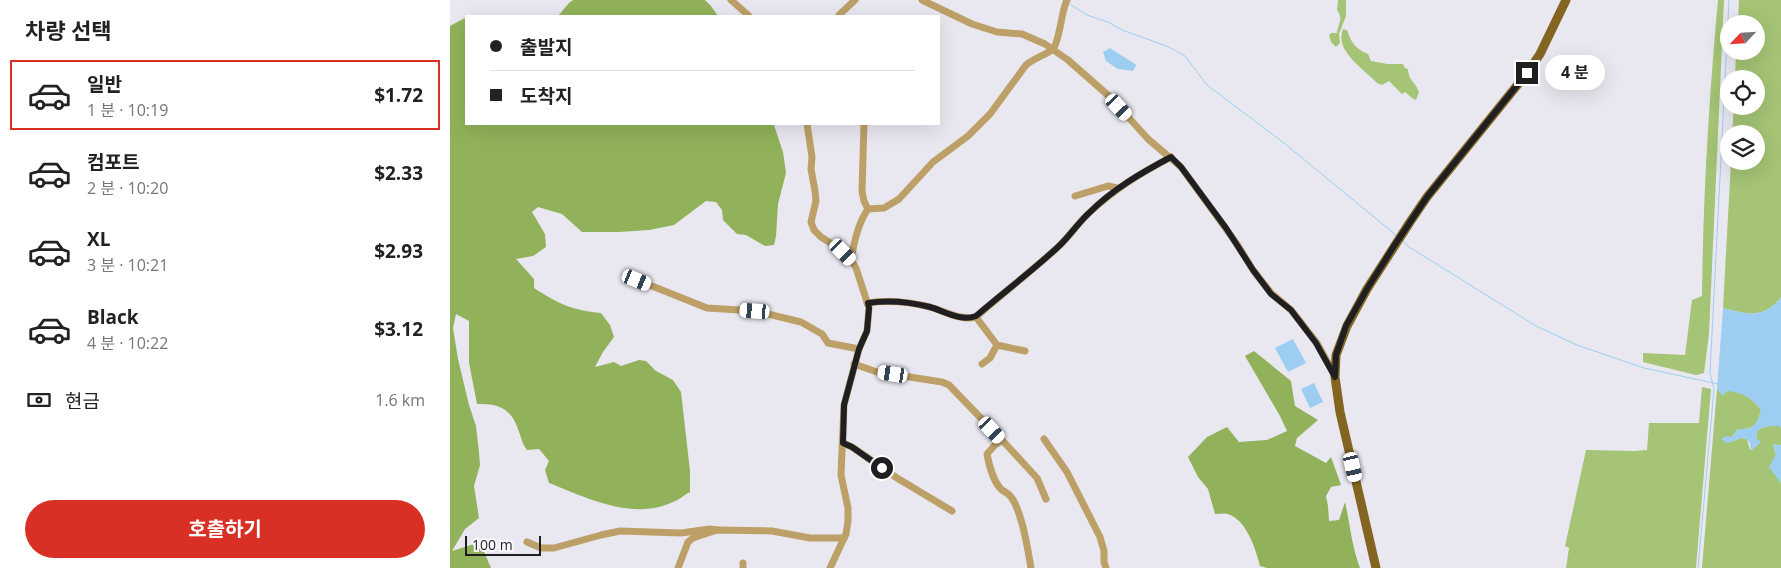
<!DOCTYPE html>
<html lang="ko">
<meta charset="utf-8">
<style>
body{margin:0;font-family:"Open Sans","Noto Sans KR",sans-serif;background:#f2f2f2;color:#222;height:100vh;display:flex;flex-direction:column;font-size:19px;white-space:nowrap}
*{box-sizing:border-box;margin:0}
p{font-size:16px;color:#767676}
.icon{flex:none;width:28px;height:28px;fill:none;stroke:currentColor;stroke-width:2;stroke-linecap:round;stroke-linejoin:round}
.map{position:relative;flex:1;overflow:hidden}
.side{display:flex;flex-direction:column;background:#fff;width:450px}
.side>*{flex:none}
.guide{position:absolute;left:15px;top:15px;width:475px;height:110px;border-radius:0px;box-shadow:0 5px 20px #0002;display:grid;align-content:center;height:110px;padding:0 25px;background:#fff}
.needle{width:32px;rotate:245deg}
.controls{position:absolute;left:1270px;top:15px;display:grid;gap:10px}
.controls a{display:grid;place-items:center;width:45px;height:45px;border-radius:50%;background:#fff;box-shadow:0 5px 20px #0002;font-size:25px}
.scale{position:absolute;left:15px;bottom:12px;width:76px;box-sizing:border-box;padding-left:5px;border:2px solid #1f1f21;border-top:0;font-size:14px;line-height:18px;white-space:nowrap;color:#1f1f21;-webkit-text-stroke:4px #f6f6fd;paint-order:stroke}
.end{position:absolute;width:22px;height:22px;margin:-11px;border:6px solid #1f1f21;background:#fff;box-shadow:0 0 0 2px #fff}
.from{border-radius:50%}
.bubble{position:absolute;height:35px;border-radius:18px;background:#fff;box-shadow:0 5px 20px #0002;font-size:16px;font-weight:700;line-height:35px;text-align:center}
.car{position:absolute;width:15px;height:30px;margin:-15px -8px;border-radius:6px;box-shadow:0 0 4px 1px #0007;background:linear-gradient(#fff 24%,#345 0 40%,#fff 0 76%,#345 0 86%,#fff 0)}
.guide b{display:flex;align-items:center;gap:18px;height:48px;font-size:19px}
.guide b+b{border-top:1px solid #e0e0e0}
.guide i{width:12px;height:12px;background:#222}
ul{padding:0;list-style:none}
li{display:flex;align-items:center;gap:15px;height:70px;margin:0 10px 8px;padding:0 15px;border:2px solid transparent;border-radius:0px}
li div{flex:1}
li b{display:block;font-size:19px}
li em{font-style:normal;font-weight:700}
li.active{border-color:#d93025}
li>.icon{width:45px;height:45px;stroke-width:1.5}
h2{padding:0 25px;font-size:22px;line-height:60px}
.pay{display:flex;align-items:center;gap:12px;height:55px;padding:0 25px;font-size:19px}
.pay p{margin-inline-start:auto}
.button{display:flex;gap:10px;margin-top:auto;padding:10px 25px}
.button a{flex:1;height:58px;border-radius:30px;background:#d93025;color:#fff;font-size:20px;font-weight:700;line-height:58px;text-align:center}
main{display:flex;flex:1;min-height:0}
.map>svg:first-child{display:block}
</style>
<main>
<section class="side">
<h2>차량 선택</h2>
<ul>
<li class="active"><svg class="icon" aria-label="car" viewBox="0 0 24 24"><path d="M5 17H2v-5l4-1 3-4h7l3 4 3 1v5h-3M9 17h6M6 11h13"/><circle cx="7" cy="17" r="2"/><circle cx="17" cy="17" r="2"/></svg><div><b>일반</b><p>1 분 · 10:19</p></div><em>$1.72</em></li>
<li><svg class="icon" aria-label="car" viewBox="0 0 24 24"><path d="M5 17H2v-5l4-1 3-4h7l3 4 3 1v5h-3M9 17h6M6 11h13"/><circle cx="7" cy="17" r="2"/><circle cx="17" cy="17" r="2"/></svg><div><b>컴포트</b><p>2 분 · 10:20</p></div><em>$2.33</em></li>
<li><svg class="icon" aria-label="car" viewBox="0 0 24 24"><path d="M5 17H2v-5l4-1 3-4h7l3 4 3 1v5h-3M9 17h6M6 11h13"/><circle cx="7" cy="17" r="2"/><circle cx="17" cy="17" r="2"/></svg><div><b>XL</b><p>3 분 · 10:21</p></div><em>$2.93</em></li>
<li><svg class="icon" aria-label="car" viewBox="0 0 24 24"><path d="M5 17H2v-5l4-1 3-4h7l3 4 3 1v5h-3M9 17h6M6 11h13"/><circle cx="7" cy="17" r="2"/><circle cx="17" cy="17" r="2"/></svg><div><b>Black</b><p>4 분 · 10:22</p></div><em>$3.12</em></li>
</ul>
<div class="pay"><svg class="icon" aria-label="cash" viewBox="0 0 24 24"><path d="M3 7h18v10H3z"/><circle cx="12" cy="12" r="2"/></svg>현금<p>1.6 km</p></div>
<div class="button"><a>호출하기</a></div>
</section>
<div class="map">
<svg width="1331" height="568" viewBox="0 0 1331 568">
<rect width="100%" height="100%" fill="#e9e8f0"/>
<g fill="#a5c475">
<path d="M888 0H896V16L889 34 890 43 886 47 881 42 879 35 881 33H887C888 23 894 20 887 10Z"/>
<path d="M1268 0H1274L1259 334 1254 373 1246 375 1193 362V353L1235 355 1242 300 1252 296C1253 197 1259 98 1268 0Z"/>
<path d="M1289 0H1331V297C1328 302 1325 304 1320 308 1304 318 1290 312 1273 308L1281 161H1306V134H1282L1284 106H1306V79H1285L1286 51H1306V24H1288Z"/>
<path d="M893 29 897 30C901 42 905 49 918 54L921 61 937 64H953L955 68 958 69C959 82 965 81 969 92L966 100 962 98 955 92 952 94 939 81 932 85 927 83C914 69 884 51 893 29Z"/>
<path d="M1252 387 1261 389 1246 568H1116L1119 548 1115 546 1136 450 1184 451 1197 450 1199 423H1249Z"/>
<path d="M1267 389 1271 393C1287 386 1301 398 1311 409 1308 424 1304 430 1288 429L1277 443 1291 438 1297 439 1300 450 1310 442 1306 438 1307 431C1314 425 1321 426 1330 426L1331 429V445H1323L1326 454 1320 467 1331 483V568H1252Z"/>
</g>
<g fill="#91b25a">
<path d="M123 0H255L261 6 268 16H108L119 3Z"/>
<path d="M15 18H16V124H322L324 125 333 152 336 173 328 204 326 236 324 245 315 246 296 235 287 234 273 220 272 210 266 202 256 201 224 225 199 230 169 232H132L112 214 88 207 82 212 95 234 96 247 83 256 66 259 84 279V288C109 304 121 310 151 313L160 325 164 337 153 352 145 367 164 362 171 366 189 360 196 361 206 371 223 380 231 392 240 471V492C234 495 229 500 223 502 183 521 137 498 99 483L95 470 99 461 89 449 77 450C72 444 72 439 69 432 62 409 49 403 27 404L19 363V321L6 314 3 328 8 359 19 405 26 426 29 452 30 465 24 486 29 518 15 529 2 551 30 542 41 568H0V26Z"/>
<path d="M804 351 841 381 845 406 868 420 847 438 845 446 876 463 881 457 891 485 881 487 876 496 878 506 879 521 889 520 895 502C900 524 902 547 910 568H817L810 566C806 550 796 518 777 514 774 513 769 514 765 514L758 489 748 477 738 457 757 437 777 427 789 442 817 440 837 431 830 416 795 356Z"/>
</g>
<g fill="#9dcef2">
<path d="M660 48 685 64 686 65 683 71 668 69 656 61 653 52Z"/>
<path d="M1331 297V429L1330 426C1321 426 1314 425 1307 431L1306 438 1311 442 1301 451 1300 443 1297 439 1291 438 1277 443 1271 439 1276 436 1282 437 1288 429C1304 430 1308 424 1311 409 1301 398 1292 392 1277 391L1273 396 1267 389 1273 308C1290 312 1304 318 1320 308 1325 304 1328 302 1331 297Z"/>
<path d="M843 339 856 363 838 372 825 348Z"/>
<path d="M864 383 873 402 860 408 851 389Z"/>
<path d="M1323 444 1331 445V483L1319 467 1326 454Z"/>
</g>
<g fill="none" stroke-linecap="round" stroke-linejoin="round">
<g stroke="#9dcef2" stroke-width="1">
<path d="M618 3 637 15 658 22 672 30 719 47 735 56 757 85 834 143 947 236"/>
<path d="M952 240 959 247 1086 326 1127 345 1194 368 1268 384"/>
<path d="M1248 568 1264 389 1260 373 1279 0"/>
</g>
<g stroke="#bca067" stroke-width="7">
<path d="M281 0 299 16"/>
<path d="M472 0 522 24 547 32 572 34 595 44 618 60 660 97 698 139 731 167 787 244 803 270 821 293 841 310 867 343 885 376"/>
<path d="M389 15 405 0"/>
<path d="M357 124 362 157 361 169 365 191 366 201 361 222 364 230 371 237 384 245 401 260 406 268 419 308 417 331 409 349 394 405 391 475 398 508V521L396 534 380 568"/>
<path d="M414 124 412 191 414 201 418 209"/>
<path d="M625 196 658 186 667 188"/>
<path d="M401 260C404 243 408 223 418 209L434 208 449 199 483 162 518 136 540 114 576 65C584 58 598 54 603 49 610 40 611 12 617 0"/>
<path d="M187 280 257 308 305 311 351 322 372 334 378 343 409 349"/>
<path d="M417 303C438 300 460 302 480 307 494 311 511 321 526 317 553 293 582 271 608 247 619 237 628 223 639 213 664 189 691 173 721 157"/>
<path d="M526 317 547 345 575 351"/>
<path d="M404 364 427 372 492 382 499 385 552 440 545 445 537 454C539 465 544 483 552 490 555 492 559 494 561 497 572 511 578 550 581 568"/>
<path d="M532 364 540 358 547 345"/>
<path d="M594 439 617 472 650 537 654 551V562L656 568"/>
<path d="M552 440 587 478 596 499"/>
<path d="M393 443 402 447 447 478 502 511"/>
<path d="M77 542 91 548H104L151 535 170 531 231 533 260 529 267 530"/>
<path d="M293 563V568"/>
<path d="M228 568 238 542 243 538 267 530 322 531 360 538H394"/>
</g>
<path stroke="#836521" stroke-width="9" d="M926 568 890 412 885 377 886 355 897 326 917 289 960 222 977 197 1077 73 1090 54 1116 0"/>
</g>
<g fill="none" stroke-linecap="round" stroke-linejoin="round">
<path stroke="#1f1f21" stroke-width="6" d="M432 468 402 447 393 443 394 405 409 349 417 331 419 308 418 303C438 300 460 302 480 307 494 311 511 322 526 316 553 293 582 271 608 247 619 237 628 223 639 213 663 189 691 173 721 157L731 167 776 228 803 270 821 294 841 310 866 343 885 377 886 355 896 326 917 289 944 246 977 197 1077 73"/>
</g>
</svg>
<div class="controls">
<a><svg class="needle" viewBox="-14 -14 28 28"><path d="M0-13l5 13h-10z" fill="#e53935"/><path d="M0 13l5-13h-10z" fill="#767676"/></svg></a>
<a><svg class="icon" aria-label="locate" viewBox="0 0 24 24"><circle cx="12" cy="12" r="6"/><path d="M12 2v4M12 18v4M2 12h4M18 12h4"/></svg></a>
<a><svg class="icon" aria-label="layers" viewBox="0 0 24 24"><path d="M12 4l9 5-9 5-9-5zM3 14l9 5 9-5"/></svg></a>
</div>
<div class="scale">100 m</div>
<i class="end from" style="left:432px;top:468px"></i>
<i class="end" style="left:1077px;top:73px"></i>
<div class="bubble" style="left:1095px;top:55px;width:60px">4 분</div>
<i class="car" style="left:669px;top:107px;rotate:137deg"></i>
<i class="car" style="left:393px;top:252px;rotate:136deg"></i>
<i class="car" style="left:187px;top:280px;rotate:112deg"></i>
<i class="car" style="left:305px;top:311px;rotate:274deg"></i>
<i class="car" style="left:443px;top:374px;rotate:279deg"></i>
<i class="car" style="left:542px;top:430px;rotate:137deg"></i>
<i class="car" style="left:903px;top:467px;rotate:167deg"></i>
<div class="guide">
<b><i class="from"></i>출발지</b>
<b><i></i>도착지</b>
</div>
</div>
</main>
